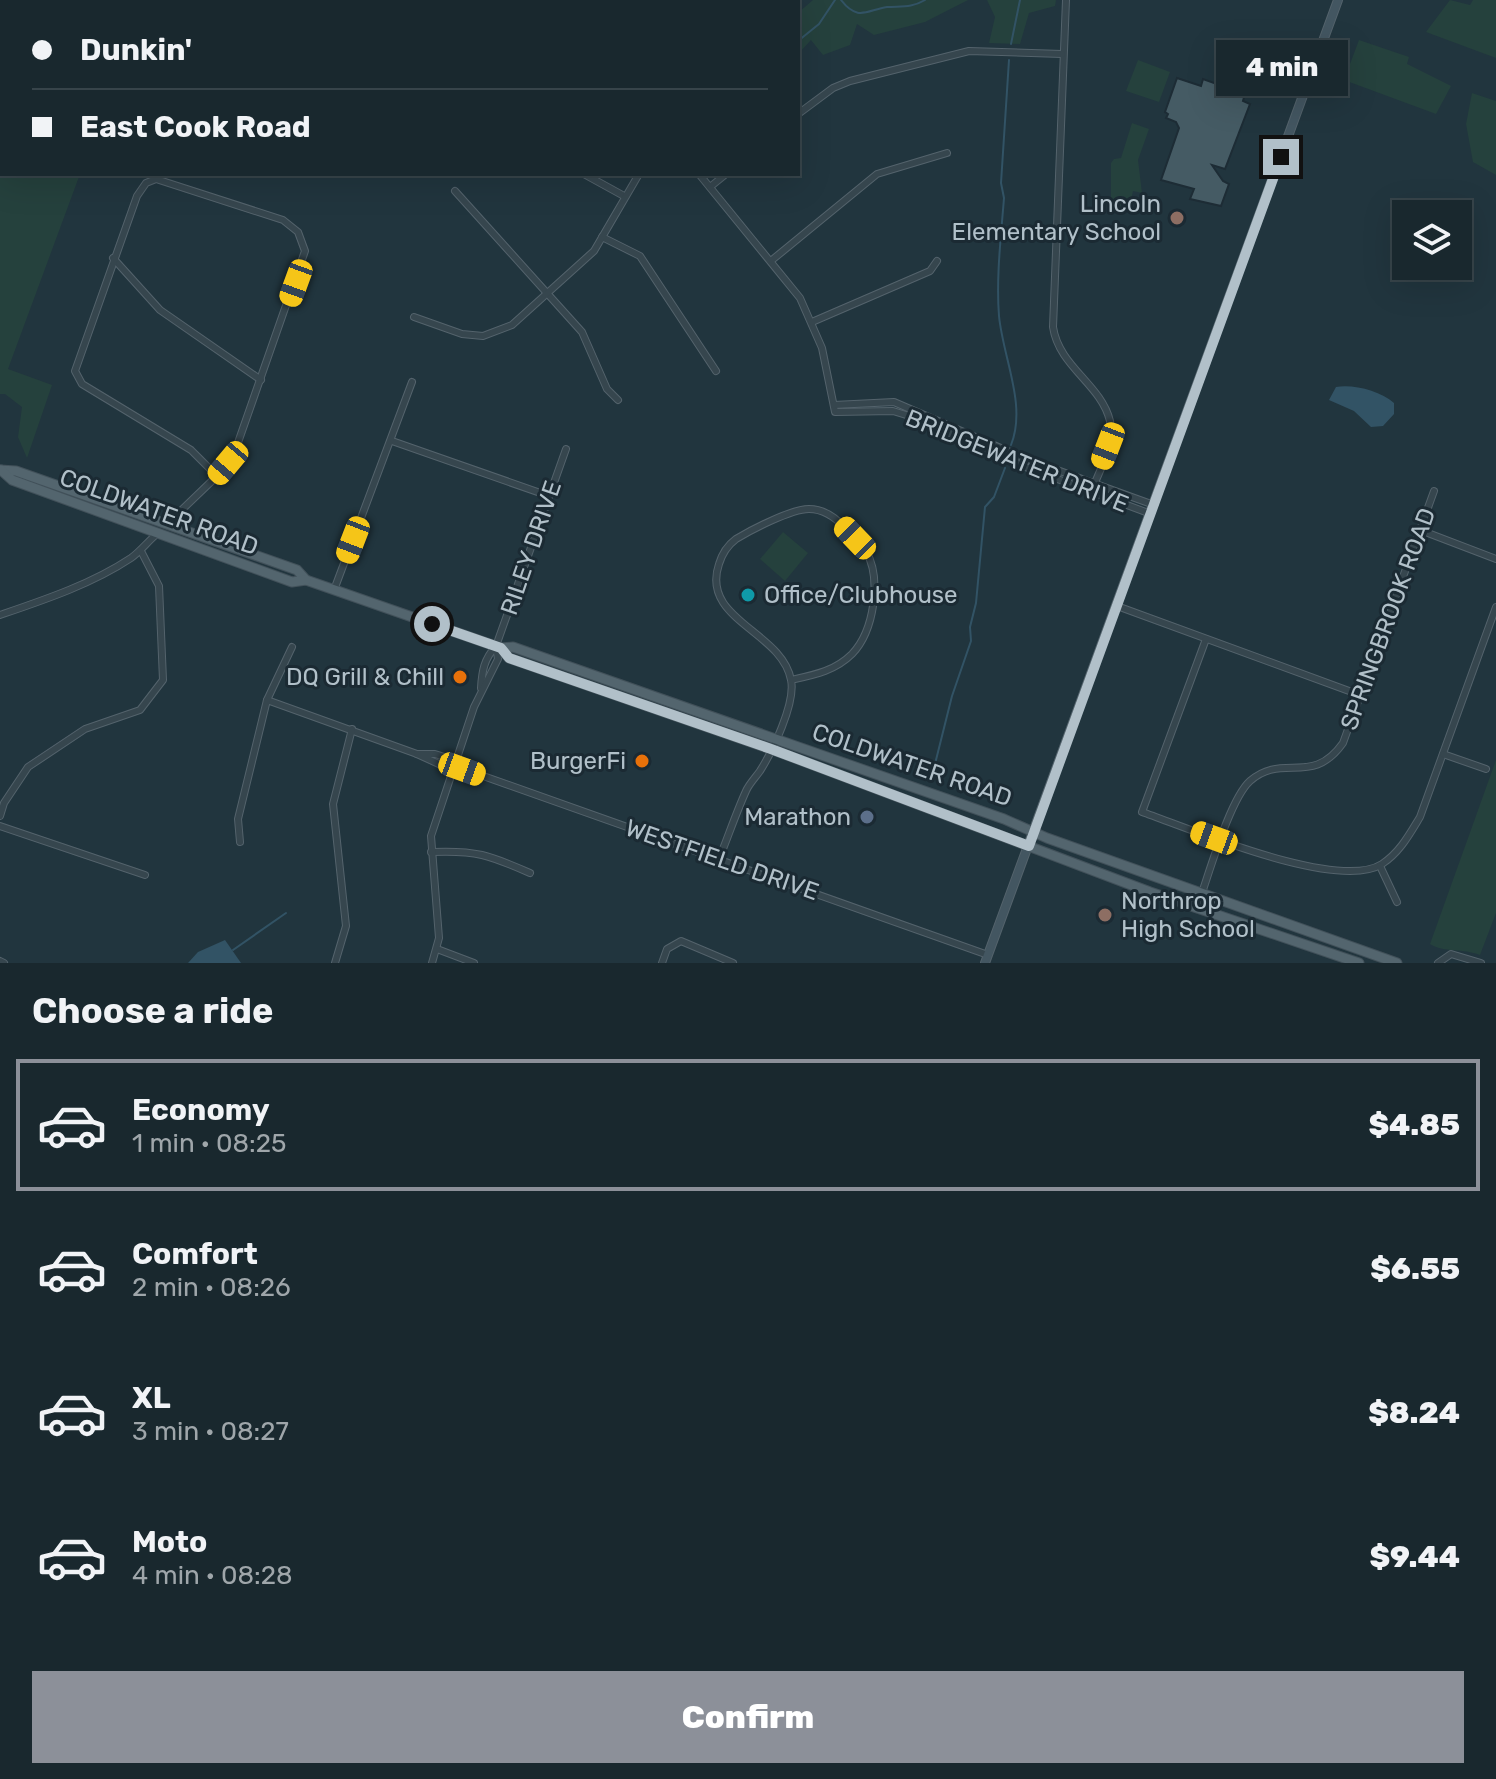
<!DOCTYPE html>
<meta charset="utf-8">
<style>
body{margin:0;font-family:Rubik,sans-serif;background:#26343a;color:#f1f3f6;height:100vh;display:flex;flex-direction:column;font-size:30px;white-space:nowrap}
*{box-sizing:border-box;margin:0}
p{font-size:26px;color:#9fa6aa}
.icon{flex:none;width:44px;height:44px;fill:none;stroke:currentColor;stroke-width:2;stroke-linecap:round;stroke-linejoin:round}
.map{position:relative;height:963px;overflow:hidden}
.drawer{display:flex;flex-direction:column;background:#19282e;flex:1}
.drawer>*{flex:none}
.banner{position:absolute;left:0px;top:0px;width:800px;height:176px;box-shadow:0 8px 32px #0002,0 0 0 2px #37444a;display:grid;align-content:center;height:176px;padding:0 32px;background:#19282e}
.buttons{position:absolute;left:1392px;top:200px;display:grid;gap:16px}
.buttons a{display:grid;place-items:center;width:80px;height:80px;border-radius:0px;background:#19282e;box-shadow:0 8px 32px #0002,0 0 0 2px #37444a;font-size:40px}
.end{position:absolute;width:36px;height:36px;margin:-18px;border:10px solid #b1c0c9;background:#111;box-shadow:0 0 0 4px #111}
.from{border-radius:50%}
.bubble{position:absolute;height:56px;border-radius:0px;background:#19282e;box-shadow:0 8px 32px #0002,0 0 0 2px #37444a;font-size:26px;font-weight:800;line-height:56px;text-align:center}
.car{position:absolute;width:24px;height:48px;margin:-24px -12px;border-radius:10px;box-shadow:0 0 6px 2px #0007;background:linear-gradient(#f5c518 24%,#345 0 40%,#f5c518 0 76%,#345 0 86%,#f5c518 0)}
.banner b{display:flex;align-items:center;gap:28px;height:76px;font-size:30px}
.banner b+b{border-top:2px solid #37444a}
.banner i{width:20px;height:20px;background:#f1f3f6}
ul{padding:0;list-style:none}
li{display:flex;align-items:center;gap:24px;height:132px;margin:0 16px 12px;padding:0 16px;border:4px solid transparent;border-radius:0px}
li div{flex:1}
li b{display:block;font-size:30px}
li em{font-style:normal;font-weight:800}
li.selected{border-color:#8c9099}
li>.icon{width:72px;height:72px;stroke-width:1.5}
h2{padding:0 32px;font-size:36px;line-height:96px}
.button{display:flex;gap:16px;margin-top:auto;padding:16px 32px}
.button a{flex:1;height:92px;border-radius:0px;background:#8c9099;color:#fff;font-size:32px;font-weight:800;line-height:92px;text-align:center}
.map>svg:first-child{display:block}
</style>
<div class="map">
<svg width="1496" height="963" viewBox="0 0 1496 963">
<rect width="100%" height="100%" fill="#21353e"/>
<g fill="#25413d">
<path d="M813 0H968L925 22 874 35 857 24 850 45 823 55 811 40 798 54V13Z"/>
<path d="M987 0H1056L1055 6 1029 13 1020 44 989 43 995 17Z"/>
<path d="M1450 0 1470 5 1473 0H1496V58L1426 32Z"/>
<path d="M1359 40 1409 57 1407 64 1451 86 1436 114 1344 80Z"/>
<path d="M0 49 2 174H80L8 369 52 385 27 458 18 437 22 407 5 394H0Z"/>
<path d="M1138 60 1170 72 1159 102 1126 91Z"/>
<path d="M1472 93 1496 101V175L1473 162 1466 124Z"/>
<path d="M1132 123 1149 129 1138 160 1142 193 1133 191 1130 205 1111 206V163L1114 159 1121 158Z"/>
<path d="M783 532 808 553 785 581 760 559Z"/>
<path d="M1496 760V913L1480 955C1463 948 1444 953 1430 944Z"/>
</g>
<g fill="#325365">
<path d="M1336 387C1354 384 1380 391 1394 403V414L1383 426 1371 427 1354 411 1329 400Z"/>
<path d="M225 940 241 963H188L198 952Z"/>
</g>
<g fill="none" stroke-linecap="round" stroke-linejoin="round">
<g stroke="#325365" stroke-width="2">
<path d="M841 0C858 22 867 10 887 7 902 6 912 8 925 0"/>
<path d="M798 41 819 24 835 0"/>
<path d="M1011 44 1020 0"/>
<path d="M1009 60 1001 183 1004 198C1001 236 996 278 999 316 1003 358 1027 405 1011 445"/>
<path d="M931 780 952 696 971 641 970 627 976 603 985 507 994 497 1005 468"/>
<path d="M233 950 286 913"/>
</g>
</g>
<path fill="#455b64" stroke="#1d2c35" stroke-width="2" d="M1177 78 1201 86 1203 79 1245 94 1243 101 1250 104 1225 169 1212 165 1223 181 1229 184 1221 206 1190 199 1194 189 1161 180 1179 128 1176 122 1166 118 1168 114 1165 112Z"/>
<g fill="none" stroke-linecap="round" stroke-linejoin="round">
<defs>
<g id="street">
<path d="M12 0 18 2"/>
<path d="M135 0 136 2"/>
<path d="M609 0V2"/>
<path d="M1066 0 1053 327C1059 367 1101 384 1110 421 1115 443 1099 472 1091 492"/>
<path d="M74 2 80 0"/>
<path d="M412 2 413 0"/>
<path d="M750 2 752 0"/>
<path d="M798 114 833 88 850 81 969 51 1062 54"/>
<path d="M584 174 624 196"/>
<path d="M699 174 800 298 822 348 835 412 893 411 916 418 1020 465 1151 514"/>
<path d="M710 187 726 174"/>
<path d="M455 191 582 332 607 389 618 400"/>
<path d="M602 237 640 256 716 371"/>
<path d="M113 258 160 310 261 380"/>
<path d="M772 260 877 174 947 153"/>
<path d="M414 317 462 334 483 336 512 325 594 251 639 174"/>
<path d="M812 322 930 271 937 261"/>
<path d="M834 405 894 402 1024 458 1154 505"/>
<path d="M392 441 549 496"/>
<path d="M166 525 217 476 234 454 305 251 298 232 283 220 156 179 146 183 137 196 75 371 82 384 191 450 217 476"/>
<path d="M1420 530 1496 559"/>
<path d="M334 590 412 382"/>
<path d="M1117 606 1360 695"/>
<path d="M0 615C44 600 92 584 131 558 141 551 148 541 158 533"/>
<path d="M1206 639 1142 812C1191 829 1338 892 1382 864 1400 852 1409 835 1420 817L1496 607"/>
<path d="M481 688C482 671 484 659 496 646L566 449"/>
<path d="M267 700 417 754 454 771"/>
<path d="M417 754H435L457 761"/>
<path d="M1443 754 1486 769"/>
<path d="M455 766 988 955"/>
<path d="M0 816 4 803 28 767 85 729 140 710 163 680 159 586 141 551"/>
<path d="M0 826 145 875"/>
<path d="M240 842 238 819 267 700 292 647"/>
<path d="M431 852C476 850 489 855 530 873"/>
<path d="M719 859C728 837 736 813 746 791 749 784 755 778 760 771 772 752 796 703 791 680 782 631 700 620 719 564 722 554 728 545 736 539 751 530 791 509 809 509 823 509 836 518 845 528 852 535 861 543 866 551 882 579 874 631 852 654 835 671 814 675 791 680"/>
<path d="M1380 866 1397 902"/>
<path d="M1197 907C1208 878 1229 800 1250 781 1283 752 1312 787 1343 743L1434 491"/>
<path d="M437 949 474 963"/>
<path d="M0 961 4 963"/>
<path d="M335 963 346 926 333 804 352 729"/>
<path d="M432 963 439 938 431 836 474 707 498 659 496 646"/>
<path d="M662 963 667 949 681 941 733 963"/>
<path d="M1438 963 1451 954 1481 963"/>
</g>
<path id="secondary" d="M985 963 1338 0"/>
<g id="primary">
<path d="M0 470 16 471 297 570 306 580 501 648 513 647 1004 819 1047 838 1397 963"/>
<path d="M1 470 12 480 292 582 306 580"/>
<path d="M501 648 509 658 771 749 1150 892 1359 963"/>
</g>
</defs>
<use href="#street" stroke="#54636c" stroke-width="8"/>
<use href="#secondary" stroke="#54636c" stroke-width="10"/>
<use href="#primary" stroke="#42515a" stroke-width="11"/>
<use href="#street" stroke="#36464e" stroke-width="6"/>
<use href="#secondary" stroke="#435661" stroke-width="8"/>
<use href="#primary" stroke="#53656e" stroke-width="9"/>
</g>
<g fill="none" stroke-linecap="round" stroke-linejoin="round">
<path stroke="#b1c0c9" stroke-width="10" d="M432 624 501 648 509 658 771 749 1029 846 1281 157"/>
</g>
<g fill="#8d6e63" stroke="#1b2a33" stroke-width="3">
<circle cx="1177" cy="218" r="8"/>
<circle cx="1105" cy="915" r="8"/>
</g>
<circle fill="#0f9aa8" stroke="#1b2a33" stroke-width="3" cx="748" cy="595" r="8"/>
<g fill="#e8710a" stroke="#1b2a33" stroke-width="3">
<circle cx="460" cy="677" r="8"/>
<circle cx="642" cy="761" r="8"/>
</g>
<circle fill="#5c6f8a" stroke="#1b2a33" stroke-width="3" cx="867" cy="817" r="8"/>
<g text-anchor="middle" stroke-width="6" stroke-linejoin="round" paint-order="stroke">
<g font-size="24" fill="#b1c0c9" stroke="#1b2a33" text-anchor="end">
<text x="1161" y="212">Lincoln<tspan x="1161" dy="28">Elementary School</tspan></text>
<text x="764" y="603" text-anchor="start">Office/Clubhouse</text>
<text x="444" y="685">DQ Grill &amp; Chill</text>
<text x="626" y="769">BurgerFi</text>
<text x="851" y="825">Marathon</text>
<text x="1121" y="909" text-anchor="start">Northrop<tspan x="1121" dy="28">High School</tspan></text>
</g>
<g font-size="24" fill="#b1c0c9" stroke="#1b2a33">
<text transform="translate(1017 461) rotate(22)" y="8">BRIDGEWATER DRIVE</text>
<text transform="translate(159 512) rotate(20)" y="8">COLDWATER ROAD</text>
<text transform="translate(531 548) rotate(-71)" y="8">RILEY DRIVE</text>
<text transform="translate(1388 619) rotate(-70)" y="8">SPRINGBROOK ROAD</text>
<text transform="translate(912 765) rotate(19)" y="8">COLDWATER ROAD</text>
<text transform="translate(722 860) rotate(19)" y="8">WESTFIELD DRIVE</text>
</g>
</g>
</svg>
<div class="buttons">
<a><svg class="icon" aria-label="layers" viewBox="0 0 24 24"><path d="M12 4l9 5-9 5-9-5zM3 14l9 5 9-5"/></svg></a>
</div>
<i class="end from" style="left:432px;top:624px"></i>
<i class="end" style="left:1281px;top:157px"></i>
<div class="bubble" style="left:1216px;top:40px;width:132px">4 min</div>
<i class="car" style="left:296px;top:283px;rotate:200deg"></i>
<i class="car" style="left:1108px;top:446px;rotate:201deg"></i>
<i class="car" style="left:228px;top:463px;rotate:220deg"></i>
<i class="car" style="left:855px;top:538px;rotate:316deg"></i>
<i class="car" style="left:353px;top:540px;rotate:201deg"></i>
<i class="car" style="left:462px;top:769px;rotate:110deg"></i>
<i class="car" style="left:1214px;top:838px;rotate:290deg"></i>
<div class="banner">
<b><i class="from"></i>Dunkin'</b>
<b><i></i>East Cook Road</b>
</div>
</div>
<section class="drawer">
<h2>Choose a ride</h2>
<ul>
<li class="selected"><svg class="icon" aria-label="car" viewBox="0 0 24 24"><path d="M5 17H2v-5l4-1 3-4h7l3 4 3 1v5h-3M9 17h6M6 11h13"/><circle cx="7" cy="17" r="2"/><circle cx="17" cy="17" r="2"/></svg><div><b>Economy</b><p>1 min · 08:25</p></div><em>$4.85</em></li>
<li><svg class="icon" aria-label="car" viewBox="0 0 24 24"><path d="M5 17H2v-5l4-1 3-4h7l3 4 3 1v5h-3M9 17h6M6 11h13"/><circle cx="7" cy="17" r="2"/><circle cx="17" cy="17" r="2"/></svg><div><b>Comfort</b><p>2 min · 08:26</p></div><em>$6.55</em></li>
<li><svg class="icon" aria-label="car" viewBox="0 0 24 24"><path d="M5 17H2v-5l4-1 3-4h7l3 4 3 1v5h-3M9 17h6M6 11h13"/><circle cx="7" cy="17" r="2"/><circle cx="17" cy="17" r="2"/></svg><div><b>XL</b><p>3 min · 08:27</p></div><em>$8.24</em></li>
<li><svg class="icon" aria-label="car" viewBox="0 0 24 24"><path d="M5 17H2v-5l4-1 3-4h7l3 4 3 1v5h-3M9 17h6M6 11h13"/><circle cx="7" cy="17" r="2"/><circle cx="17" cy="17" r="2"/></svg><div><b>Moto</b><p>4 min · 08:28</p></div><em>$9.44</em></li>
</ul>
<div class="button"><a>Confirm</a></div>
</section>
